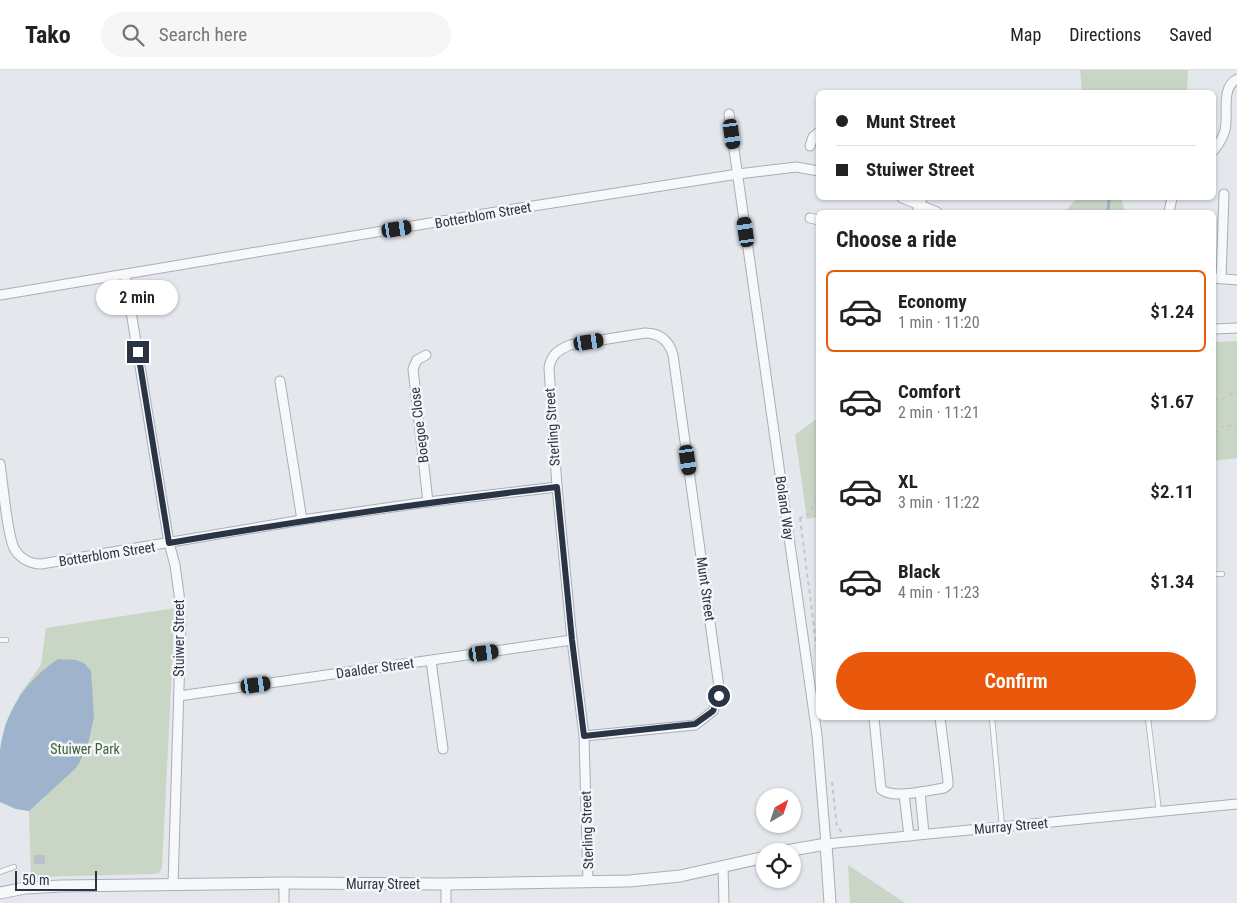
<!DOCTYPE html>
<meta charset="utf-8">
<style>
body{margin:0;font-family:"Roboto Condensed",sans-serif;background:#f6f6f6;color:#222;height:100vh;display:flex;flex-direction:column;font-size:19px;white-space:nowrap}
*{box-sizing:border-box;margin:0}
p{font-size:16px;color:#767676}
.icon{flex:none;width:28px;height:28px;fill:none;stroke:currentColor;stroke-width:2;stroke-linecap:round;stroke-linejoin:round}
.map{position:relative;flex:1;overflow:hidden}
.side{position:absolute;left:816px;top:140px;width:400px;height:510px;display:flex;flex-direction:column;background:#fff;border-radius:8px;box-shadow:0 1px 4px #0004}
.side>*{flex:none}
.guide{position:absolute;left:816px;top:20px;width:400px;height:110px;border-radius:8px;box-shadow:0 1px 4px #0004;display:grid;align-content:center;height:110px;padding:0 20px;background:#fff}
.needle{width:32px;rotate:39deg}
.fabs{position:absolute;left:756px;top:718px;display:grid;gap:10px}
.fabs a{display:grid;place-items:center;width:45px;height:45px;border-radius:50%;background:#fff;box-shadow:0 1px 4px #0004;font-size:25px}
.scale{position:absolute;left:15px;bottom:12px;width:82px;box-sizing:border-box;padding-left:5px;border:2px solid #2b3445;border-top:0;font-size:14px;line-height:18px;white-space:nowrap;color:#2b3445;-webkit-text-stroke:4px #f4f6f9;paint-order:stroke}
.end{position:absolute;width:22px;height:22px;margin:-11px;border:6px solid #2b3445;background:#fff;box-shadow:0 0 0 2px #fff}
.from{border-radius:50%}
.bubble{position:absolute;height:35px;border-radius:18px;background:#fff;box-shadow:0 1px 4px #0004;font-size:16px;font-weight:600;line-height:35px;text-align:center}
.car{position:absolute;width:15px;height:30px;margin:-15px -8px;border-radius:6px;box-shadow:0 0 4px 1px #0007;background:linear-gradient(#222 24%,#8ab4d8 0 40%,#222 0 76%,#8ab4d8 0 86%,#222 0)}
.guide b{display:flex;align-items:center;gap:18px;height:48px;font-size:19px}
.guide b+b{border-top:1px solid #e0e0e0}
.guide i{width:12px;height:12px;background:#222}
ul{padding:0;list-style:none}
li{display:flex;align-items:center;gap:15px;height:82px;margin:0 10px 8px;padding:0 10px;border:2px solid transparent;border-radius:8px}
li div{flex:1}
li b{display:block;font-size:19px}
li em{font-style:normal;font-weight:600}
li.on{border-color:#ea580c}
li>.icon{width:45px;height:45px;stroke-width:1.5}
h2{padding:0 20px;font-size:22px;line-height:60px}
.primary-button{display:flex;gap:10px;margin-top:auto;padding:10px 20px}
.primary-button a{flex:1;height:58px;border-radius:30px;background:#ea580c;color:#fff;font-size:20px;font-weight:600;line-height:58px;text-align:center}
header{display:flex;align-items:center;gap:30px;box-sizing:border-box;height:70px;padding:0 25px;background:#fff;border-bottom:1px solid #e0e0e0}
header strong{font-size:24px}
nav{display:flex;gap:28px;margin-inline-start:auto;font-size:18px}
.search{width:350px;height:45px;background:#f6f6f6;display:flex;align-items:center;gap:12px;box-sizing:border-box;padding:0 18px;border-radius:28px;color:#767676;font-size:19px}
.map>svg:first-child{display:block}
</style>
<header>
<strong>Tako</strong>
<div class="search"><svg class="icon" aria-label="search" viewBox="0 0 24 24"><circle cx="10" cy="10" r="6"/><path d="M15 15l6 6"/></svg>Search here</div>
<nav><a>Map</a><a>Directions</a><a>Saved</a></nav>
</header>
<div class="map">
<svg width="1237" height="833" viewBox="0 0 1237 833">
<rect width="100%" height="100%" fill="#e4e7ec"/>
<g fill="#c9d6c5">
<path d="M1080 0H1188L1187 22H1082Z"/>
<path d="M1077 128H1121L1125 142H1065Z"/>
<path d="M1237 271V388L1214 391V272Z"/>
<path d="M819 347V447L807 449 795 365Z"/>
<path d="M175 538 162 798 159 803 154 804 31 807 29 741 16 739 0 732V679L6 652 20 624 41 595 46 558Z"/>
<path d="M848 795 905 833H850Z"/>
</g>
<path fill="#9fb4cc" d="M58 589 76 590 84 593 91 601 94 647 87 679 76 698 29 741 16 739 0 732C0 715 0 698 0 681 4 643 26 610 58 589Z"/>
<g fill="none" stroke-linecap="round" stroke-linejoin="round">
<path stroke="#9fb4cc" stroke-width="3" d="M1108 142 1109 128"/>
</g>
<rect fill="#bbc0ca" x="34" y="785" width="11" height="9"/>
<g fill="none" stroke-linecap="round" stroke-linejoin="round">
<defs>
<g id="service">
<path d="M1214 504H1222"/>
<path d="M0 570H6"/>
<path d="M992 648 1002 757"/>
<path d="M1148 648 1159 742"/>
<path d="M0 802 14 797"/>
</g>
<g id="minor">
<path d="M729 44 817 665 826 774 1237 734"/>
<path d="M810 76 813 67 819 62"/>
<path d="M1214 80C1219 74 1223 68 1225 60 1229 44 1220 18 1237 9"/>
<path d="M902 128 937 142"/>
<path d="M917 142 922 128"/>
<path d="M1169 142 1172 128"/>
<path d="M810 148 819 150"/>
<path d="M125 205 169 473 175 495 179 524 181 551 173 815"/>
<path d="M1214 208 1237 210"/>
<path d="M1221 209 1224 124"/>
<path d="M0 225 514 139 738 104 796 97 819 101"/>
<path d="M1214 259 1237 258"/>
<path d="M426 285 417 290 413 299 428 432"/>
<path d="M280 311 302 450"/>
<path d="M0 394C3 412 7 467 15 480 21 489 31 494 41 494L302 450 428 432 557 417"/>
<path d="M431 591 443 679"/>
<path d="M179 626 572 570"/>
<path d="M874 648 881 719C892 730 929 720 944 718L948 715V711L940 648"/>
<path d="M584 666 695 655 713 641 719 626V617L673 285C669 271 660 263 645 263L570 275C558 280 551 285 549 298L557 417 572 570 584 666 588 811"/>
<path d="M920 722 924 764"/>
<path d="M904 724 909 766"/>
<path d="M723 797 724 833"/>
<path d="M446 814V833"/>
<path d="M284 833V813"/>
</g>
<g id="tertiary">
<path d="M786 781 826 774 830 833"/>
<path d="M0 823 25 818 61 816 284 813 446 814 629 811 680 806 765 787"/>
</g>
</defs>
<use href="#service" stroke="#a9aeb7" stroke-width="6"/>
<use href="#minor" stroke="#a9aeb7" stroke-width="11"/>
<use href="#tertiary" stroke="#a9aeb7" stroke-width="13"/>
<g stroke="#c2c5cb" stroke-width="2" stroke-dasharray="4 4" stroke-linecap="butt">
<path d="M1214 329H1222L1234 322 1237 324"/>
<path d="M1214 363 1225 355 1237 357"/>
<path d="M800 448 819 596"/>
<path d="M799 449 809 443 819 425"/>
<path d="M832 712 837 757 842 762"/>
</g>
<use href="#service" stroke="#f7f8fa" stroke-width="4.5"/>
<use href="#minor" stroke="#f7f8fa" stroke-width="9"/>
<use href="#tertiary" stroke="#f7f8fa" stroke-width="11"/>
</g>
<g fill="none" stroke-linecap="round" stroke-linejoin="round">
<path stroke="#2b3445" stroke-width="6" d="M138 282 169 473C298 451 427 432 557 417L572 570 584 666 695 654 713 641 719 626"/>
</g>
<g text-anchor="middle" stroke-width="5" stroke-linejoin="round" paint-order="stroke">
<g font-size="14" fill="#2b3445" stroke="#f4f6f9">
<text transform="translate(483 145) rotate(-10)" y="5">Botterblom Street</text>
<text transform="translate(419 355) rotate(-97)" y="5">Boegoe Close</text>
<text transform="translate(552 357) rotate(-94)" y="5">Sterling Street</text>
<text transform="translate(785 438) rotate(82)" y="5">Boland Way</text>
<text transform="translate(107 484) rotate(-9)" y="5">Botterblom Street</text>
<text transform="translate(706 519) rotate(82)" y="5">Munt Street</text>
<text transform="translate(179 568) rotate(-90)" y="5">Stuiwer Street</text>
<text transform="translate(375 598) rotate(-8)" y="5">Daalder Street</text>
<text transform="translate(1011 756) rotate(-5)" y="5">Murray Street</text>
<text transform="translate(587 760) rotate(-92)" y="5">Sterling Street</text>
<text x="383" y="819">Murray Street</text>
</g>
<g font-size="14" fill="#3f6138" stroke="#f4f6f9">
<text x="85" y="684">Stuiwer Park</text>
</g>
</g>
</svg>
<div class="fabs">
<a><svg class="needle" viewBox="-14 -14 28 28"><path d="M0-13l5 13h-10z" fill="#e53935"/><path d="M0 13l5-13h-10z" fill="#767676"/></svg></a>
<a><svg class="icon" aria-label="locate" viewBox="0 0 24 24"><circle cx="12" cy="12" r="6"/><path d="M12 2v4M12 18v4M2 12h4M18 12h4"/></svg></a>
</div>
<div class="scale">50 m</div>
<i class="end from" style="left:719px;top:626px"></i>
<i class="end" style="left:138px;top:282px"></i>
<div class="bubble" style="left:96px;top:210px;width:82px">2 min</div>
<i class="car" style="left:732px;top:64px;rotate:172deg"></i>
<i class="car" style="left:397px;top:159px;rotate:81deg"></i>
<i class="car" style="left:746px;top:162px;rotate:352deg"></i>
<i class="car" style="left:589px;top:272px;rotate:81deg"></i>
<i class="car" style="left:688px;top:390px;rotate:172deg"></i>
<i class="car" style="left:484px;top:583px;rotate:82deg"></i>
<i class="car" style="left:256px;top:615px;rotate:82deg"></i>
<div class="guide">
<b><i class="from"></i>Munt Street</b>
<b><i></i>Stuiwer Street</b>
</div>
<section class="side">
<h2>Choose a ride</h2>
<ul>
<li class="on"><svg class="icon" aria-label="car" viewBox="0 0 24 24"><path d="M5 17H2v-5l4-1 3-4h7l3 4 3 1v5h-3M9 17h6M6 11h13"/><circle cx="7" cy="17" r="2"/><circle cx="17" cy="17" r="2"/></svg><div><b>Economy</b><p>1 min · 11:20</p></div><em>$1.24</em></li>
<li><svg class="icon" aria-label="car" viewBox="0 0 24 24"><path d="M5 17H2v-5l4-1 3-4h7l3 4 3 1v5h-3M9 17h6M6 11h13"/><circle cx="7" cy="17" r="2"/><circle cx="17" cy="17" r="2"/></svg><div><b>Comfort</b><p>2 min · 11:21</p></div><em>$1.67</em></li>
<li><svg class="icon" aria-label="car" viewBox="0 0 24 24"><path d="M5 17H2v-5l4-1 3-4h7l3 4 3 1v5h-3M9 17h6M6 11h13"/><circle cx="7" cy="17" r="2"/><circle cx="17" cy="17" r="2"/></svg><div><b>XL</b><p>3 min · 11:22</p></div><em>$2.11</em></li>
<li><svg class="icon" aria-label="car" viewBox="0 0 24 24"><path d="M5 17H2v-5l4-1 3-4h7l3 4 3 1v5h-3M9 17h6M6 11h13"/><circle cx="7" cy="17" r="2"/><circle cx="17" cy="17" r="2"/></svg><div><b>Black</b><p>4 min · 11:23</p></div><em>$1.34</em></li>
</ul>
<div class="primary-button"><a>Confirm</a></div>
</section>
</div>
